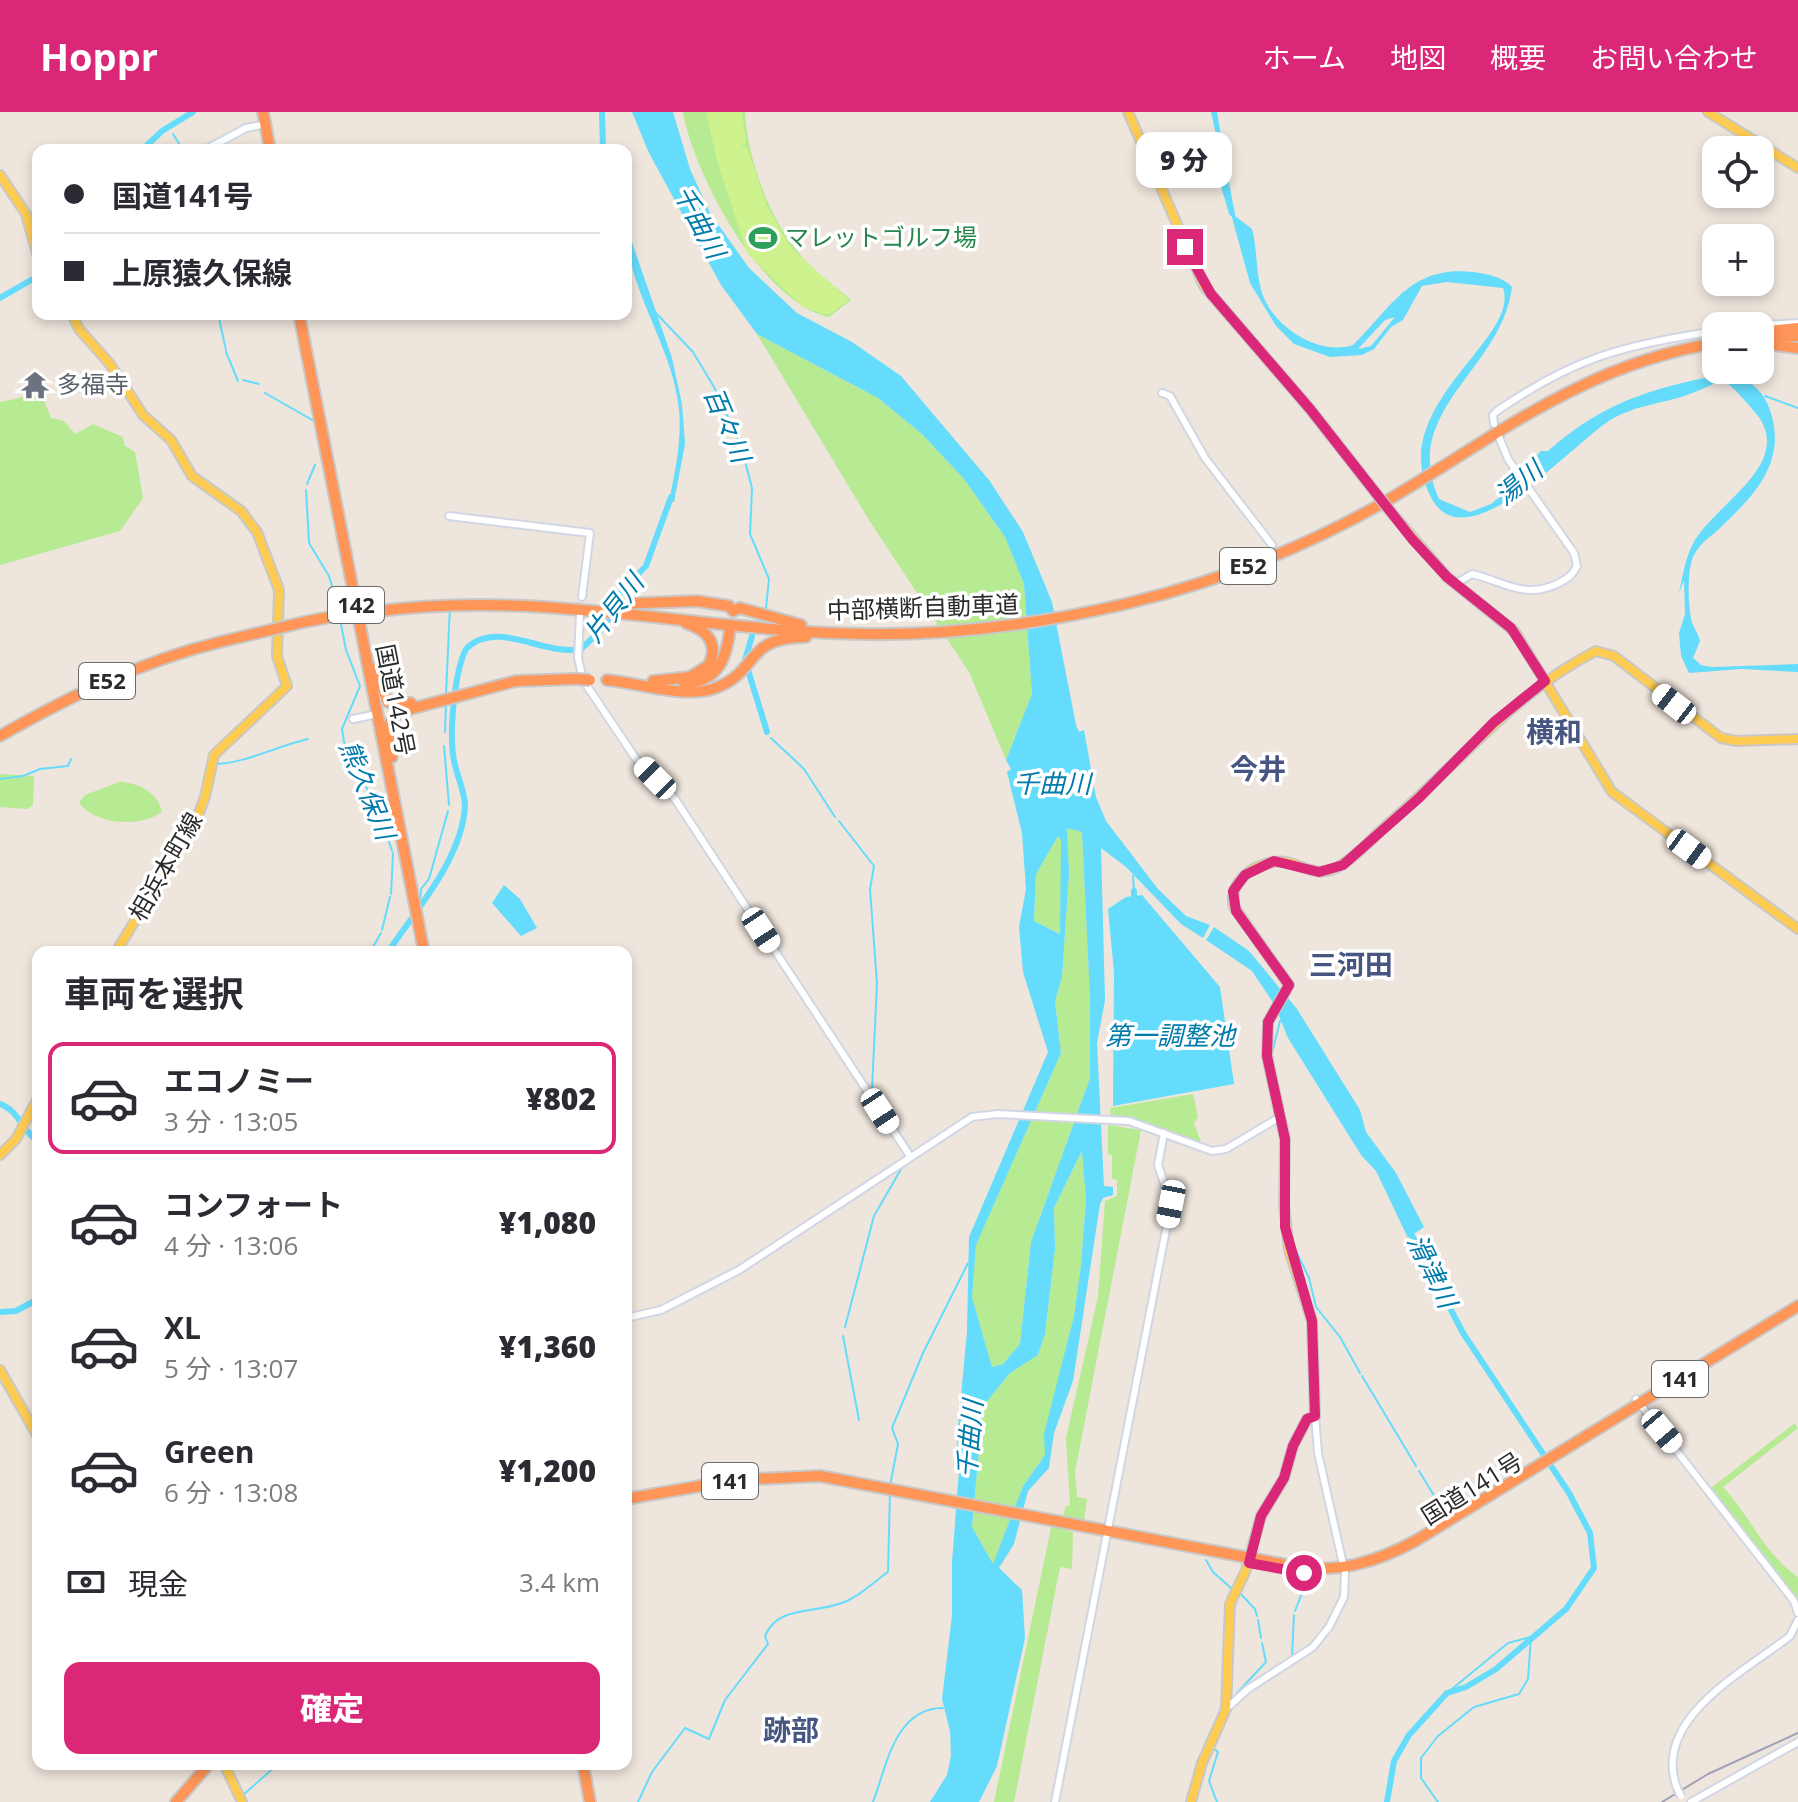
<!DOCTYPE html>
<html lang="ja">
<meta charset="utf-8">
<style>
body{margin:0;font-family:"Open Sans","Noto Sans JP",sans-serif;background:#f7f7f7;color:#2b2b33;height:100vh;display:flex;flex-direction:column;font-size:30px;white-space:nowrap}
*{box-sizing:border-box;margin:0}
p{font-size:26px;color:#7c7c81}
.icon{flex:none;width:44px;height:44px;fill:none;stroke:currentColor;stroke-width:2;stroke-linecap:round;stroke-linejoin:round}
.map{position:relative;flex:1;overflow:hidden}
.details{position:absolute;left:32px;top:834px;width:600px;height:824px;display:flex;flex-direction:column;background:#fff;border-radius:16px;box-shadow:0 4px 12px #0003}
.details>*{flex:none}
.top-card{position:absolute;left:32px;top:32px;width:600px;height:176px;border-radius:16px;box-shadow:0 4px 12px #0003;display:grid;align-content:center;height:176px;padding:0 32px;background:#fff}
.controls{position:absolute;left:1702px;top:24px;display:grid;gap:16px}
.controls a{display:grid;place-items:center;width:72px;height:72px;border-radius:16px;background:#fff;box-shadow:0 4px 12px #0003;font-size:40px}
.end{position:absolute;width:36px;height:36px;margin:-18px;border:10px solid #db2777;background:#fff;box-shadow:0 0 0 4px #fff}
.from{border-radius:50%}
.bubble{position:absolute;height:56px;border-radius:16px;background:#fff;box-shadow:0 4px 12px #0003;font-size:26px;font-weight:800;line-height:56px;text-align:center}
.car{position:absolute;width:24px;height:48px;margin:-24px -12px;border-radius:10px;box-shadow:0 0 6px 2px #0007;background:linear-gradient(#fff 24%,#345 0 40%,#fff 0 76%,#345 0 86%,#fff 0)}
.top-card b{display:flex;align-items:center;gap:28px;height:76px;font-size:30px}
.top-card b+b{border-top:2px solid #e1e1e2}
.top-card i{width:20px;height:20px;background:#2b2b33}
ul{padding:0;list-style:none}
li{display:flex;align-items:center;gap:24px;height:112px;margin:0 16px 12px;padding:0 16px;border:4px solid transparent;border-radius:16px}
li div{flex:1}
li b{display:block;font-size:30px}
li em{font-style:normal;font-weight:800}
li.selected{border-color:#db2777}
li>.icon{width:72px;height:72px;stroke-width:1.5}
h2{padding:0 32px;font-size:36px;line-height:96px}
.pay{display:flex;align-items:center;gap:20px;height:88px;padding:0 32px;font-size:30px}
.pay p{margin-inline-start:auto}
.primary-button{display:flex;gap:16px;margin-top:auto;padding:16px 32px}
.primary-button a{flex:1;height:92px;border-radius:16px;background:#db2777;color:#fff;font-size:32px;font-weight:800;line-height:92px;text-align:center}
header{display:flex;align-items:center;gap:48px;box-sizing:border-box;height:112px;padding:0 40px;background:#db2777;color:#fff}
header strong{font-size:38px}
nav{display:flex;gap:44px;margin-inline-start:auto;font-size:28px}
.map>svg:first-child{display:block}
</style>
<header>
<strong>Hoppr</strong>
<nav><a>ホーム</a><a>地図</a><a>概要</a><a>お問い合わせ</a></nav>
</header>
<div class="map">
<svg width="1798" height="1690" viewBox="0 0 1798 1690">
<rect width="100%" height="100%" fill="#eee5dc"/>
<g fill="#b6ea93">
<path d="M683 0H745C748 49 770 111 804 147 818 162 836 175 851 188L829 205C762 191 694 63 683 0Z"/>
<path d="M757 222 878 286 922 322 964 367 1005 425 1024 472 1032 582 1006 648 969 560 869 408Z"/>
<path d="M28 284 43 286 51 306 64 309 75 322 93 312 123 325 125 334 135 340 143 386 120 419 0 453V290Z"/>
<path d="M0 662 34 664 33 693 27 697 0 695Z"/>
<path d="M119 670C137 670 158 680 162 700 139 716 96 713 79 691L85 683Z"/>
<path d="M1066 715 1082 720 1090 886V966L1031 1130 1020 1232 1003 1252 992 1255 972 1185 976 1133 1061 941 1055 889 1062 865 1069 761Z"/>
<path d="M1058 723 1061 728V822L1034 809 1036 762Z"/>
<path d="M1193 982 1198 1005 1194 1011 1202 1033C1171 1030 1146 1008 1111 1005L1110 996Z"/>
<path d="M1108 1013 1141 1018 1075 1360 1077 1385 1087 1387 1084 1410 1068 1407 1067 1419 1073 1420 1072 1457 1060 1455 1014 1690H994L1052 1411 1062 1412 1065 1395 1070 1393 1066 1326 1098 1185 1105 1089 1117 1084V1068L1112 1067V1043L1108 1042Z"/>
<path d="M1083 1038 1086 1087 1081 1153 1074 1204 1045 1322V1343L1023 1374 993 1453 972 1415 983 1293 1010 1261 1038 1243 1045 1222 1055 1137 1054 1096Z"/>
<path d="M1795 1311 1798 1316 1723 1375C1750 1404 1765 1443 1798 1465V1493L1711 1376Z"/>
</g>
<path fill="#cef38e" d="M706 0H742L746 31 741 35H747L767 94 791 136 849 188 828 203 803 195 747 141 717 49Z"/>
<g fill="#65dcfb" fill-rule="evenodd">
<path d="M599 0H605L606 38H600Z"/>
<path d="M632 0H673L690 57 710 101 749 156 797 201 852 230 901 264 989 368 1023 420 1052 490 1076 613 1079 620 1084 618 1096 685 1106 709 1158 777 1186 804 1210 813 1203 826 1181 812 1126 755 1101 736 1105 888 1097 931 1104 1074 1113 1075V1083L1103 1086 1100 1092 1073 1269 1054 1321 1049 1356 1028 1379 1014 1432 999 1456 1022 1478 1025 1526 997 1654 979 1690H930L947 1663 951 1644 950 1619 942 1587 952 1503V1450L959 1359 957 1326 967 1220 969 1125 1048 940 1023 860 1019 815 1026 777 1022 721 1007 660 1011 657 1006 648 1032 582 1024 472 1005 425 964 367 922 322 878 286 757 222 721 173 649 41ZM1067 716 1082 720 1090 886V966L1031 1130 1020 1232 1003 1252 992 1255 972 1185 976 1133 1061 941 1055 889 1062 865 1069 761ZM1058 724 1061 728 1060 822 1034 809 1036 762ZM1082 1039 1086 1087 1081 1153 1074 1204 1044 1322 1045 1343 1023 1374 993 1452 972 1415 983 1294 1010 1261 1038 1243 1045 1222 1055 1137 1054 1096Z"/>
<path d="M1211 0H1217L1235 104 1252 117C1258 139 1255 164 1264 186 1277 217 1320 244 1353 233 1392 195 1410 153 1473 160 1488 162 1501 164 1512 175 1502 258 1399 298 1439 387L1470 400 1491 392 1532 359 1531 349 1541 339H1548C1603 290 1654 275 1725 262 1747 265 1763 277 1770 298 1787 348 1757 381 1722 414 1711 425 1700 430 1693 445 1687 460 1688 490 1691 506 1692 514 1698 520 1700 529L1693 546 1701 553 1712 555 1798 552V560L1741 557 1689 561 1681 544 1679 521 1685 502 1684 468 1679 481C1683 463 1685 445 1695 428 1718 390 1798 349 1754 299 1743 287 1736 277 1723 268 1710 273 1697 280 1684 284 1659 292 1632 294 1609 309 1575 330 1467 451 1432 387 1382 295 1521 228 1503 176L1447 170 1422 174 1403 208 1391 215 1374 237 1362 243 1330 245 1294 232 1276 214 1250 171 1217 51 1219 36ZM1395 205 1371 234 1358 237 1385 208Z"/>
<path d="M626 113 672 246 682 292 685 332 674 390H669C675 359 682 329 679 297 673 234 626 177 626 113Z"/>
<path d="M504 773 520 787 537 816 521 824 492 791Z"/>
<path d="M1142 783 1220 875 1234 972 1113 994 1114 860 1108 797 1126 785Z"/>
<path d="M1214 815 1249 839 1297 897 1360 998 1366 1020 1396 1061 1424 1115 1408 1126 1376 1059 1361 1043 1288 926 1274 892 1252 859 1206 828Z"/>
</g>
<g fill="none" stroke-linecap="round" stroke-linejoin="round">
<g stroke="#65dcfb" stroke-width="2">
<path d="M169 14 170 16"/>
<path d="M173 22 183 38"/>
<path d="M654 199 693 240 714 275 741 334 752 376 750 422 769 467 766 496"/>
<path d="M218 202 226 238"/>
<path d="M226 240 238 269"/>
<path d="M243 268 259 272"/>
<path d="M265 281 314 309"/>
<path d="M1765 284 1798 296"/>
<path d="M307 372 315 353"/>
<path d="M306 378 309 431 329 464 340 501"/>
<path d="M340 507 346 538 360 574 342 617 344 630 381 705 392 739"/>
<path d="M449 513 450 498"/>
<path d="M446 582 449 515"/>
<path d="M445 620 446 592"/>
<path d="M771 626 804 657 835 705"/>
<path d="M444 634 449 693"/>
<path d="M214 652C244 652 277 634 308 627"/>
<path d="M0 667 23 664 40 657 68 654 71 647"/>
<path d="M839 709 874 754 870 777 877 872 872 978 911 1039"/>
<path d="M1133 764 1134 779"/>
<path d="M391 782 393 741"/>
<path d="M420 791 421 777 429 767 448 699"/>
<path d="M382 818 390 785"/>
<path d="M370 840 381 821"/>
<path d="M1271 945 1280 909"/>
<path d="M1296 1139 1309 1166 1316 1195 1340 1225 1360 1261"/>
<path d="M845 1215 874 1104 904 1052"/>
<path d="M843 1224 859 1308"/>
<path d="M1362 1264 1416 1354"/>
<path d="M1419 1359 1446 1403 1428 1416"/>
<path d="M890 1374 898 1332 892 1316 923 1241 968 1151"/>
<path d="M1206 1448 1213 1460 1232 1477"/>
<path d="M1238 1479 1255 1497 1257 1504"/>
<path d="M1295 1499 1308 1466"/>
<path d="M1258 1508 1261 1526"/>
<path d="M1292 1544 1294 1503"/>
<path d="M1237 1581 1266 1550 1262 1531"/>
<path d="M1213 1636 1218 1640 1209 1669 1217 1690"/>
<path d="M243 1683 278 1652"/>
<path d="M638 1690 652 1660 685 1616 709 1627 725 1588 768 1532 765 1524C778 1492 816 1503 847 1489 861 1483 875 1469 888 1460L890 1380"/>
<path d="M873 1690C886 1657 894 1596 943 1596"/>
<path d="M1438 1690 1421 1666V1646L1438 1624 1474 1595 1519 1582 1528 1567 1531 1525 1508 1531 1447 1581"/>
</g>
<g stroke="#65dcfb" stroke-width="6">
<path d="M142 38 162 19 193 0"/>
<path d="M1224 74 1232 101"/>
<path d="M0 186 38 164"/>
<path d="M752 524 745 548 767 620"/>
<path d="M1134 779V792"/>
<path d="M388 840C416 798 462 747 465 694 465 681 458 666 455 653 448 627 454 561 466 537 497 506 545 545 581 537L605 514 621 479 646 454 671 385"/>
<path d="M0 992C20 999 21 1019 38 1029"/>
<path d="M0 1200 16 1199 38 1187"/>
<path d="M1387 1690 1394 1649 1409 1623 1447 1581 1466 1575 1496 1557 1566 1497 1594 1456 1590 1421 1569 1381 1463 1221 1408 1116"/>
</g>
<defs>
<g id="minor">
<path d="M205 38 246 16 266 12"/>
<path d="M1746 214 1798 211"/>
<path d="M1162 281 1170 284 1205 346 1272 433"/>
<path d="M1494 312 1493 303 1497 299C1577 244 1622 234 1716 219"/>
<path d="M449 404 590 421 582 485"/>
<path d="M1455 472 1472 462C1505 470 1525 488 1559 471 1567 467 1573 463 1577 454L1574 441 1508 347 1499 325"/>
<path d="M580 500 578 546 583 568 636 647 675 687 910 1044"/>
<path d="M353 607 377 602"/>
<path d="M626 1206 661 1198 739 1158 972 1005 997 1002 1129 1009 1212 1039 1226 1037 1280 1005"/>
<path d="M1636 1287 1794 1489 1798 1501"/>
<path d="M1226 1597 1248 1577 1313 1535 1329 1515 1344 1485 1345 1461 1318 1341 1315 1304"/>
<path d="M1677 1676C1651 1606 1746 1559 1790 1524L1798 1508"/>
<path d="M1055 1690 1171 1092 1158 1053 1164 1021"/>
<path d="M1691 1690 1798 1630"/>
</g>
<g id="major">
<path d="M1128 0 1204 174 1310 297 1379 385"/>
<path d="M1708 0 1798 56"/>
<path d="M0 63 26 102 38 145"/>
<path d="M72 202 79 217 110 252 143 303 171 328 192 364 241 399 257 420 279 478 277 544 287 574 214 643 205 685 197 706 116 840"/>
<path d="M1390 399 1447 465 1515 520 1612 680 1798 817"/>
<path d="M0 1043 16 1027 38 986"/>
<path d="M0 1258 38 1325"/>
<path d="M224 1652 242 1690"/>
<path d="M1191 1690 1202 1651 1226 1597 1230 1492 1246 1458 1261 1404 1284 1366 1293 1334 1307 1307 1315 1304 1312 1209 1289 1138 1284 1092 1285 1027 1267 944 1268 910 1289 873 1234 795C1228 771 1251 754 1273 750 1299 745 1313 772 1343 752 1360 741 1374 724 1389 711 1458 653 1514 580 1596 539L1614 544 1721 626 1737 629 1798 627"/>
</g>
<g id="highway">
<path d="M263 0 270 38"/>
<path d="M299 202 424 840"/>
<path d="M1760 220 1798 216"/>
<path d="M1768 225 1798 224"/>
<path d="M1760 231 1798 236"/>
<path d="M616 492 697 489 729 494 733 499 740 496 801 513"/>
<path d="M372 500C531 478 673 514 830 521 930 526 1027 515 1125 492 1214 471 1301 437 1381 392 1495 326 1581 253 1716 231"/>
<path d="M304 510 330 505"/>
<path d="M375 557 388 590 411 591"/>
<path d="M607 568C640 571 687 588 718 575 759 558 745 525 806 525"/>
<path d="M653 569 690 565 709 553C719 531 707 518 686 511"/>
<path d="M684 571C719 570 727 545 730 515"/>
<path d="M0 624C70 584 142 549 220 530"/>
<path d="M392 645 389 612 399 600 516 569 576 567"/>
<path d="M626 1387 734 1368 820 1364 1292 1454C1338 1462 1377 1450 1417 1428L1798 1194"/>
<path d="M583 1652 590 1690"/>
<path d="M176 1690 209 1652"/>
</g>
</defs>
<use href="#minor" stroke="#d1d6e5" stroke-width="10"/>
<use href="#major" stroke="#c8c8c8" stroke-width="12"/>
<use href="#highway" stroke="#c8c8c8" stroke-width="14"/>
<use href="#minor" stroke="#fff" stroke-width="6"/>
<use href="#major" stroke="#fecb51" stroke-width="8"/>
<use href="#highway" stroke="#ff9557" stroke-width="10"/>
<path stroke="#9ea3b7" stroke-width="2" d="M1662 1690 1708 1662 1798 1621"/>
<defs>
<path id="minor-bridge" d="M1677 1676 1681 1684"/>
<path id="major-bridge" d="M1379 385 1390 399"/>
<g id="highway-bridge">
<path d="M330 505 372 500"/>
<path d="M220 530 304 510"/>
<path d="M576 567 590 568"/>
</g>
</defs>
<use href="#minor-bridge" stroke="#d1d6e5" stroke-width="10" stroke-linecap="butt"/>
<use href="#major-bridge" stroke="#c8c8c8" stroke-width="12" stroke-linecap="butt"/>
<use href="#highway-bridge" stroke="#c8c8c8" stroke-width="14" stroke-linecap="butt"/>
<use href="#minor-bridge" stroke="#fff" stroke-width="6"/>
<use href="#major-bridge" stroke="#fecb51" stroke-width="8"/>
<use href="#highway-bridge" stroke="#ff9557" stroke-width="10"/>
</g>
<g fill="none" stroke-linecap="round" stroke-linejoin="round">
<path stroke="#db2777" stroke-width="10" d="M1185 135 1211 182 1310 297 1412 427 1447 465 1511 516 1545 569 1494 610 1419 686 1343 753 1319 760 1274 749 1245 763 1233 779 1236 799 1289 873 1268 910 1267 944 1285 1027V1115L1312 1209 1315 1304 1307 1307 1293 1334 1284 1366 1261 1404 1249 1451 1304 1461"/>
</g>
<defs>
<symbol id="stadium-bare" viewBox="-9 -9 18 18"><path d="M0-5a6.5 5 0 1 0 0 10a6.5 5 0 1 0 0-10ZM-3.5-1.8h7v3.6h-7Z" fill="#2e9e5b" stroke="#fff" stroke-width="2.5" paint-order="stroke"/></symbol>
<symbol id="temple-bare" viewBox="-9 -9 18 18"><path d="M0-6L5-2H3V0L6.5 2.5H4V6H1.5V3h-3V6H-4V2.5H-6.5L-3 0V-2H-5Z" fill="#6b7280" stroke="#fff" stroke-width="2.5" paint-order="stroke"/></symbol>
</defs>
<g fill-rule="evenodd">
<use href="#stadium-bare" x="743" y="106" width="40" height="40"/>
<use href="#temple-bare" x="15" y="253" width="40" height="40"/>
</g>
<g text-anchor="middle" stroke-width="7" stroke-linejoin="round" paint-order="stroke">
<g fill="#fff" stroke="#6b6b6b" stroke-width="2">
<rect x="1220" y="436" width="56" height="36" rx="6"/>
<rect x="328" y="475" width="56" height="36" rx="6"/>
<rect x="79" y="551" width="56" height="36" rx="6"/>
<rect x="1652" y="1249" width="56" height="36" rx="6"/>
<rect x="702" y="1351" width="56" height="36" rx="6"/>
</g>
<g font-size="22" font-weight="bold" fill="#2b2b2b">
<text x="1248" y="462">E52</text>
<text x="356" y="501">142</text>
<text x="107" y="577">E52</text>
<text x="1680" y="1275">141</text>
<text x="730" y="1377">141</text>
</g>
<g font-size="24" fill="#27864d" stroke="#fff" text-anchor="start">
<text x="785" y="134">マレットゴルフ場</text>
</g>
<g font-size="24" fill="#5b616d" stroke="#fff" text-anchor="start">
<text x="57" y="281">多福寺</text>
</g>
<g font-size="24" fill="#2b2b2b" stroke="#fff">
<text transform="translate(923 496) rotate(-2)" y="8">中部横断自動車道</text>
<text transform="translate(395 588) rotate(79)" y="8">国道142号</text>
<text transform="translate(166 755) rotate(-60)" y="8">相浜本町線</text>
<text transform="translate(1472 1377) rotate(-32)" y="8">国道141号</text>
</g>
<g font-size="26" font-style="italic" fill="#007bab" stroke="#fff">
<text transform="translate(699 110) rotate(62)" y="9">千曲川</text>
<text transform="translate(727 313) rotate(67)" y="9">百々川</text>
<text transform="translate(1519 371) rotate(-40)" y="9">湯川</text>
<text transform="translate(614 496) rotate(-52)" y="9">片貝川</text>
<text x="1052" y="681">千曲川</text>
<text transform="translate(367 678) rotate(68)" y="9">熊久保川</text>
<text x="1170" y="933">第一調整池</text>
<text transform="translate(1432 1159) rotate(64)" y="9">滑津川</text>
<text transform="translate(970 1327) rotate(-85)" y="9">千曲川</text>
</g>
<g font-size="28" font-weight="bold" fill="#475581" stroke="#fff">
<text x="1554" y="630">横和</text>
<text x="1258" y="667">今井</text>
<text x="1351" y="863">三河田</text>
<text x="791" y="1628">跡部</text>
</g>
</g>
</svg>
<div class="controls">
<a><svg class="icon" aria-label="locate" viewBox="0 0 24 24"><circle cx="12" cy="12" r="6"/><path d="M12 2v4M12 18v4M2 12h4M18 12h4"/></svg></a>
<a>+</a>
<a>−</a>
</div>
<i class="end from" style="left:1304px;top:1461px"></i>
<i class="end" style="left:1185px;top:135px"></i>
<div class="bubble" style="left:1136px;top:20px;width:96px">9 分</div>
<i class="car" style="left:1674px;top:592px;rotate:308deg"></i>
<i class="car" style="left:655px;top:666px;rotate:315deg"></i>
<i class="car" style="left:1689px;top:737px;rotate:126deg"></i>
<i class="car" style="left:761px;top:818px;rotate:147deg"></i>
<i class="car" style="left:880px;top:999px;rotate:147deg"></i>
<i class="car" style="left:1171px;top:1092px;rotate:191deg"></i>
<i class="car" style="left:1662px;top:1319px;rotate:140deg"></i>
<div class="top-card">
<b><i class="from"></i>国道141号</b>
<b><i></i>上原猿久保線</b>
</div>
<section class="details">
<h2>車両を選択</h2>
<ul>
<li class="selected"><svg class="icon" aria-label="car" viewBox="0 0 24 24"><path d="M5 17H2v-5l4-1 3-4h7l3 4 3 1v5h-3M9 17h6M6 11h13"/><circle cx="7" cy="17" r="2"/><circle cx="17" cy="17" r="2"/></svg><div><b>エコノミー</b><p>3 分 · 13:05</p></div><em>¥802</em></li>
<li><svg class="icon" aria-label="car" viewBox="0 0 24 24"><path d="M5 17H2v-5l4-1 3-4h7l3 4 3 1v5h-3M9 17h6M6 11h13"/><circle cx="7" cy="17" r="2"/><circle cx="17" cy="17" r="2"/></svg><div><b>コンフォート</b><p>4 分 · 13:06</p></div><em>¥1,080</em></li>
<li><svg class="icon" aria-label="car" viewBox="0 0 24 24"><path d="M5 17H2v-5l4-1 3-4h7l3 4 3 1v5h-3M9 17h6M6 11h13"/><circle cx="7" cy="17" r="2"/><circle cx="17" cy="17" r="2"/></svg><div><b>XL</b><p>5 分 · 13:07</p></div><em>¥1,360</em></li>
<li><svg class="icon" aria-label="car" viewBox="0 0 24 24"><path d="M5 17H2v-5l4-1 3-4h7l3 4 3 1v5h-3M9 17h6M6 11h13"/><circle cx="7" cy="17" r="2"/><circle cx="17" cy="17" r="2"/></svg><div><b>Green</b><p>6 分 · 13:08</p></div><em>¥1,200</em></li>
</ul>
<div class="pay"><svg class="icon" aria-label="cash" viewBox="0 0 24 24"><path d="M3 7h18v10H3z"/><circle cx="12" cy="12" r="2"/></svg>現金<p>3.4 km</p></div>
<div class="primary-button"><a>確定</a></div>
</section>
</div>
